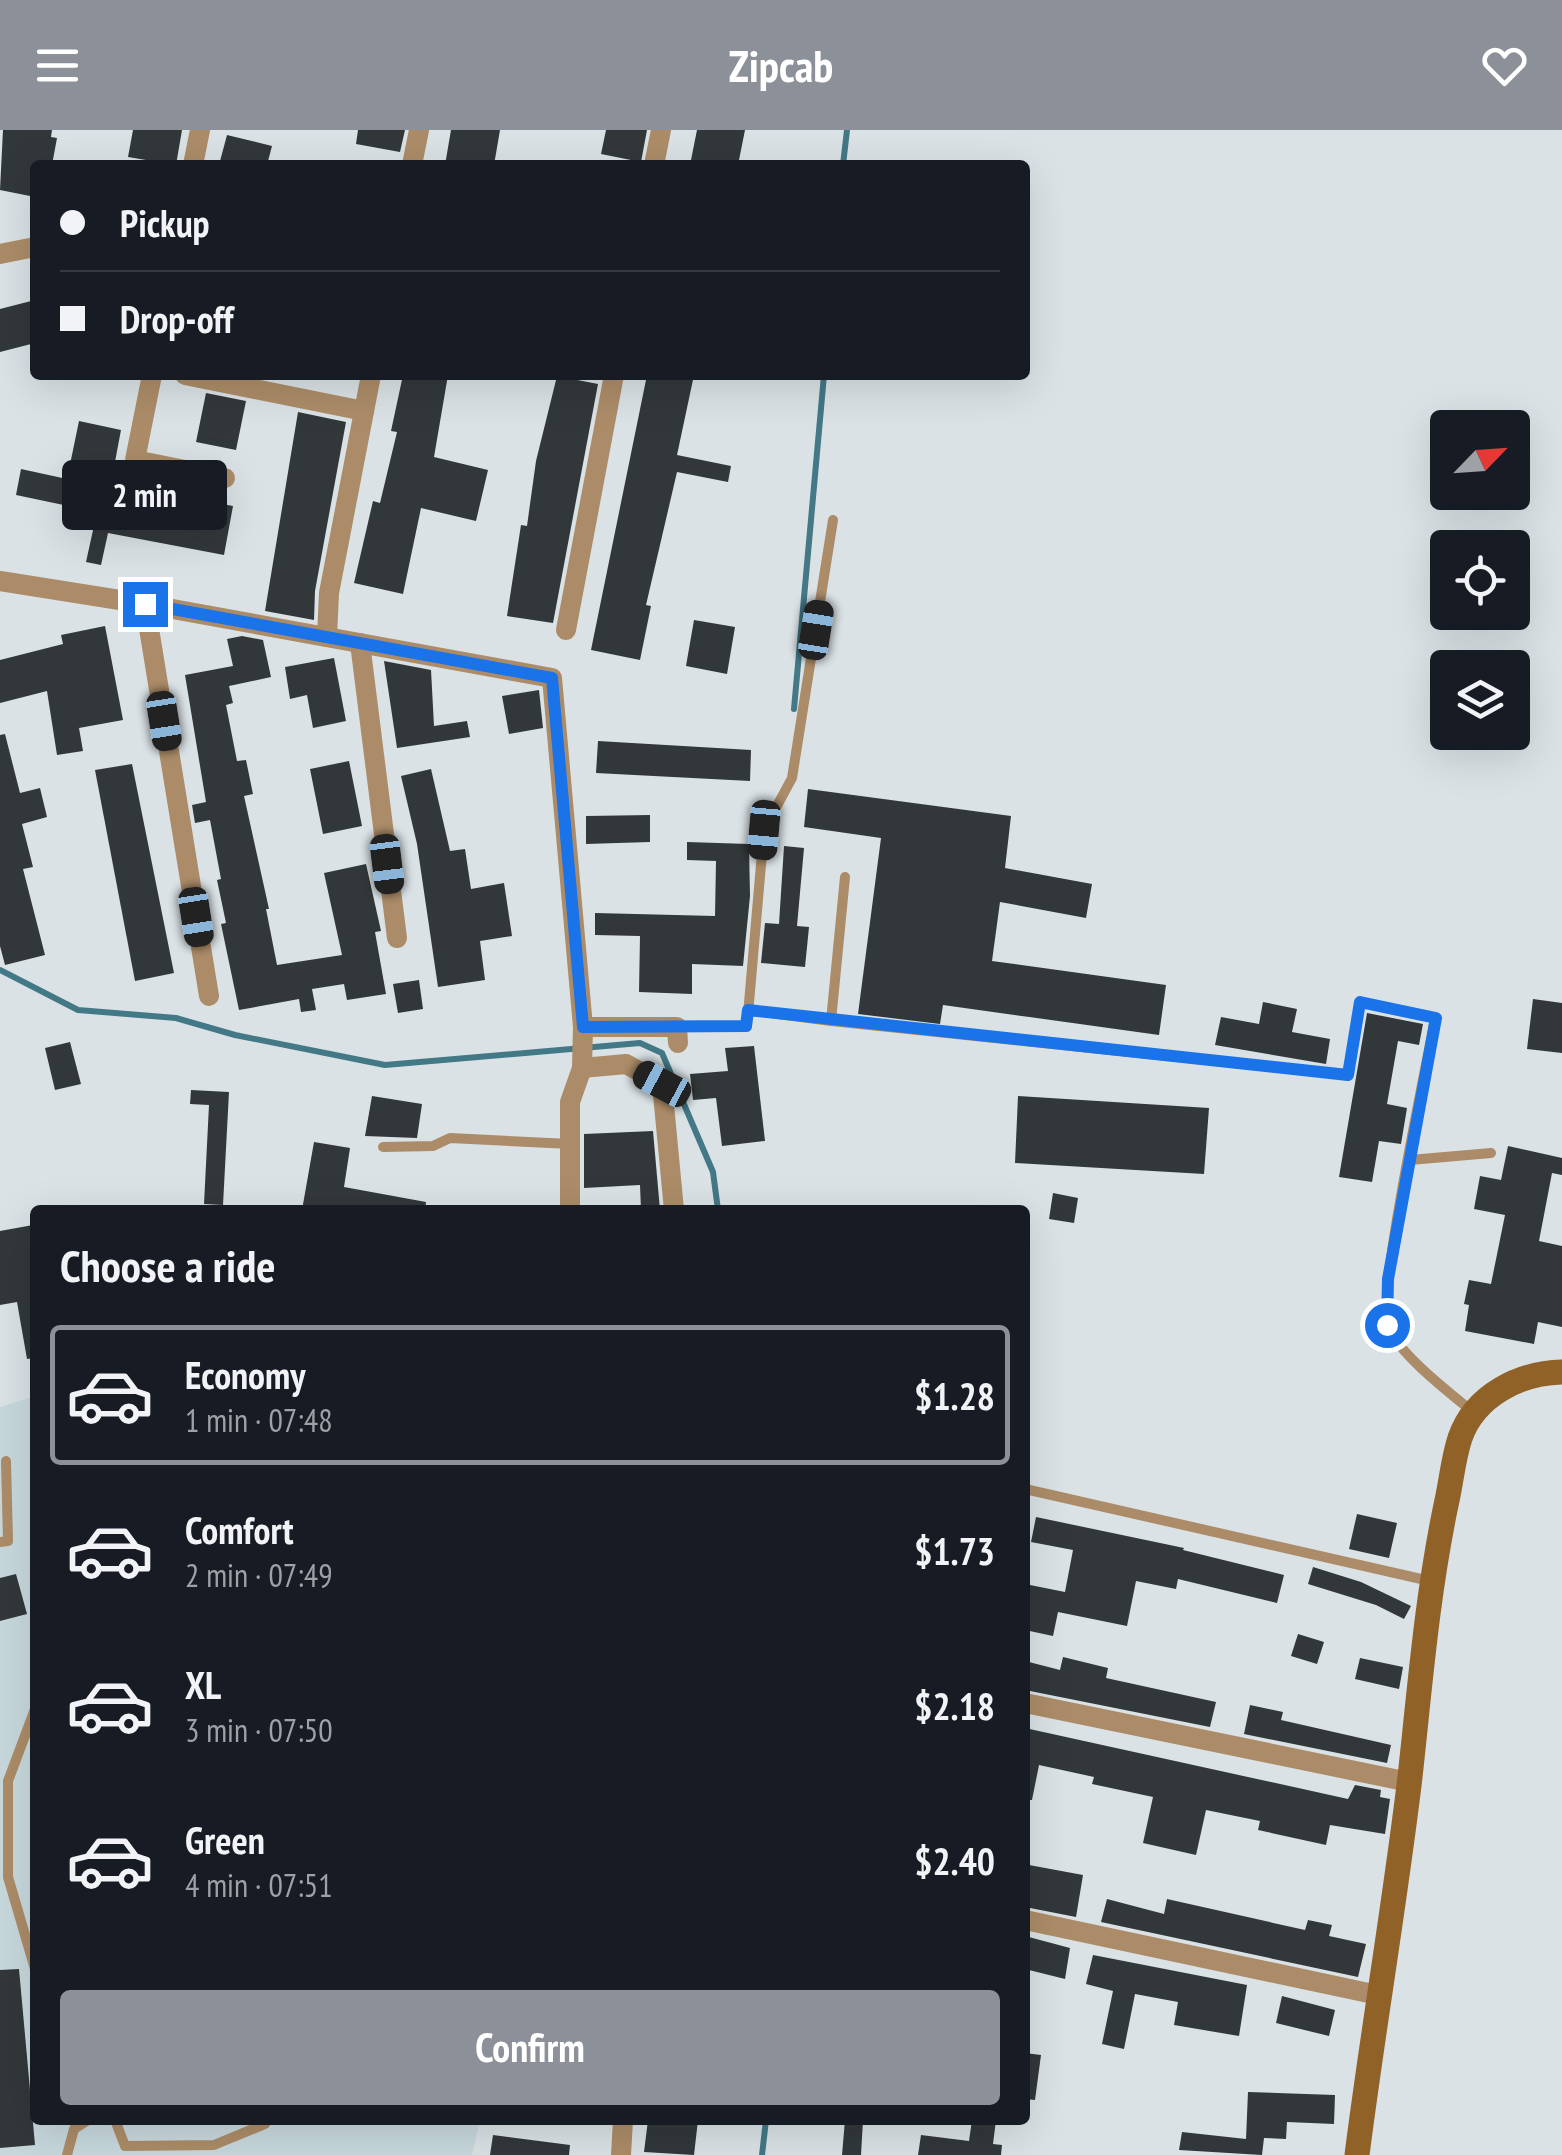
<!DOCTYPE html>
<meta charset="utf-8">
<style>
body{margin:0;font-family:"PT Sans Narrow",sans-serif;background:#20242c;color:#f1f3f6;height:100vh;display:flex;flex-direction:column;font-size:38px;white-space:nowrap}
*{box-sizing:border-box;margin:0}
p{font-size:32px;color:#9ea1a6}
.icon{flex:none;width:55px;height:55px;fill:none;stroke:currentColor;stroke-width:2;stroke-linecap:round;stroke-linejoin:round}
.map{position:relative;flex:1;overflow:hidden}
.side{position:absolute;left:30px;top:1075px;width:1000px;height:920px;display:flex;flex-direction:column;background:#171b24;border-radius:10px;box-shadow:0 10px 40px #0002}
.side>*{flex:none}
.guide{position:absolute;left:30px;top:30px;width:1000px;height:220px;border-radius:10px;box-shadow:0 10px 40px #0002;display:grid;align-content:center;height:220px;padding:0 30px;background:#171b24}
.needle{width:65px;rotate:65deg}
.tools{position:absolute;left:1430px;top:280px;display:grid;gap:20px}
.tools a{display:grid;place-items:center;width:100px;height:100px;border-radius:10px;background:#171b24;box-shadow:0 10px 40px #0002;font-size:50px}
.end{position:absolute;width:45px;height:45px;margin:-22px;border:12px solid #1a73e8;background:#fff;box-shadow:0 0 0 5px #fff}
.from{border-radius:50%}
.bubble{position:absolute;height:70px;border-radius:10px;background:#171b24;box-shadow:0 10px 40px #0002;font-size:32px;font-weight:700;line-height:70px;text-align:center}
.car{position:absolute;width:30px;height:60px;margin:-30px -15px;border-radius:12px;box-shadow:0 0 8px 2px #0007;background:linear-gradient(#222 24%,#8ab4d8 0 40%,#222 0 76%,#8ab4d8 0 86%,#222 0)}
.guide b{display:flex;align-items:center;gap:35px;height:95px;font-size:38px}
.guide b+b{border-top:2px solid #363941}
.guide i{width:25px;height:25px;background:#f1f3f6}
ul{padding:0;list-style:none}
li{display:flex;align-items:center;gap:30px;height:140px;margin:0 20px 15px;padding:0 10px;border:5px solid transparent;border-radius:10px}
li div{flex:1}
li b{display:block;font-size:38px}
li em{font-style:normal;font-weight:700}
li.on{border-color:#8c9099}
li>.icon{width:90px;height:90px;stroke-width:1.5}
h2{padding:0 30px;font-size:45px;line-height:120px}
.button{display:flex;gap:20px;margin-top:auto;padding:20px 30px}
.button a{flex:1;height:115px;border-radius:10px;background:#8c9099;color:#fff;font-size:40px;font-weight:700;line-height:115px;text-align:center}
header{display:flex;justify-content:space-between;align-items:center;height:130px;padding:0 30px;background:#8c9099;color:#fff;font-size:45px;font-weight:700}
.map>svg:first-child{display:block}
</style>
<header><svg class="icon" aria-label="menu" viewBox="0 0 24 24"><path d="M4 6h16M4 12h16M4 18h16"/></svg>Zipcab<svg class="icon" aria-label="heart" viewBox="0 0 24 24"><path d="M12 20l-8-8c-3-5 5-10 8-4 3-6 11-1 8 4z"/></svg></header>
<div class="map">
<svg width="1562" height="2025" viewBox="0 0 1562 2025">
<rect width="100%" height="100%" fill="#dae2e5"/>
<path fill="#c7d8dd" d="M35 1266V1990H480L472 2025H0V1277Z"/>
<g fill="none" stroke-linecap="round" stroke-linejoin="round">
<g stroke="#437886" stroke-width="6">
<path d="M843 35 847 0"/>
<path d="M794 579 824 245"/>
<path d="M0 840 78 880 176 888 235 905 385 935 640 913 662 923 713 1042 718 1080"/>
<path d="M762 2025 766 1990"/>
</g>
</g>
<g fill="#32383a">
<path d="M3 0H52L51 7 57 8 52 35H35V67L0 60Z"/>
<path d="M133 0H182L176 35 128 27Z"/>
<path d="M358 0H405L400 22 356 14Z"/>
<path d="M451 0H500L494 35H445Z"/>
<path d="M606 0H647L641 32 601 24Z"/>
<path d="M697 0H745L738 35H690Z"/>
<path d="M227 5 272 16 267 35H219Z"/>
<path d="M35 170V213L0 222V179Z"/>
<path d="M403 245H448L434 327 488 340 476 391 421 378 403 464 354 453 373 371 380 373 397 302 391 301Z"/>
<path d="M647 245H694L677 325 731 336 728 352 677 342 646 475 651 476 640 530 591 520Z"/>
<path d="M557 246 598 254 553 493 507 486 521 395 527 396 536 331Z"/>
<path d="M206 263 246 271 236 320 196 312Z"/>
<path d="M298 282 346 292 315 461 314 490 265 481Z"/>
<path d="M79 291 121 300 111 353 233 376 224 425 108 403 101 435 86 432 97 382 16 365 21 339 67 349Z"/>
<path d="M694 490 735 497 727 544 686 536Z"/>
<path d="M105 496 123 590 79 598 83 621 57 625 47 561 0 573V530L63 514 61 505Z"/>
<path d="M242 506 263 510 271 547 229 556 233 573 226 575 237 631 246 630 253 664 244 666 269 779H266L277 835 342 825 324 743 366 734 381 801 375 802 386 864 347 870 344 854 312 859 316 880 301 882 299 869 239 880 221 794 226 793 217 750 221 749 210 690 195 693 192 675 206 672 185 545 233 536 227 509Z"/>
<path d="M334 528 346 591 313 598 307 565 290 569 285 537Z"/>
<path d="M384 531 431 540 434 596 467 591 470 607 397 618Z"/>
<path d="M539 560 543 598 509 604 502 566Z"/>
<path d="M5 604 20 663 40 658 47 687 22 694 33 737 23 739 45 825 5 835 0 816V605Z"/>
<path d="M598 611 751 620 750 651 596 643Z"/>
<path d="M349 631 362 696 323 704 310 639Z"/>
<path d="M132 634 174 843 135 851 95 640Z"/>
<path d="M431 639 450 721 465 719 471 759 504 753 512 806 480 811 485 850 438 857 417 714 401 646Z"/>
<path d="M808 659 1011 686 1005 738 1092 754 1086 788 1000 772 992 831 1166 855 1159 905 943 875 940 894 858 884 881 708 804 697Z"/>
<path d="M650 685V712L586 714V686Z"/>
<path d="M687 712 749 714 750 766 743 836 692 834V864L639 862 640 806 595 805V783L715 786 716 731 687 730Z"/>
<path d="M784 716 804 718 797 796 809 797 805 837 761 833 765 793 779 794Z"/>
<path d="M419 850 423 879 398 883 393 854Z"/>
<path d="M1533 869 1562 873V923L1527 919Z"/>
<path d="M1263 872 1297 879 1292 902 1330 909 1326 934 1215 915 1221 887 1259 894Z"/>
<path d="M1367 883 1423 894 1419 915 1398 911 1387 974 1407 978 1401 1014 1379 1011 1372 1052 1339 1047Z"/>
<path d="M70 912 81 954 55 960 45 918Z"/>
<path d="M754 916 765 1011 722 1016 716 968 693 970 690 944 728 941 725 918Z"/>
<path d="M191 960 229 962 223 1075 204 1074 209 975 190 974Z"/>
<path d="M372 966 422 974 417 1008 365 1006Z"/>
<path d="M1018 966 1209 978 1204 1044 1015 1033Z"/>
<path d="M653 1001 660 1080H641L640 1055 584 1058V1004Z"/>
<path d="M314 1012 350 1018 344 1057 426 1072 425 1080H302Z"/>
<path d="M1508 1016 1562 1028V1045L1552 1043 1539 1111 1562 1116V1197L1538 1192 1534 1214 1465 1201 1469 1175 1464 1174 1469 1150 1491 1154 1505 1085 1474 1079 1480 1046 1501 1050Z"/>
<path d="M1053 1063 1078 1068 1074 1093 1049 1089Z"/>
<path d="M33 1095 35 1228 27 1229 17 1172 0 1175V1101Z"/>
<path d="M1357 1384 1397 1393 1389 1428 1349 1419Z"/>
<path d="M1036 1387 1184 1418 1183 1420 1284 1445 1277 1473 1178 1449 1176 1459 1136 1451 1127 1496 1058 1482 1053 1506 1025 1500V1454L1065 1462 1073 1420 1031 1412Z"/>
<path d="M1313 1437 1361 1452 1411 1476 1404 1489 1376 1475 1308 1454Z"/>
<path d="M16 1444 27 1484 0 1491V1448Z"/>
<path d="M1298 1504 1324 1512 1317 1534 1291 1526Z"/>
<path d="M1063 1527 1108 1538 1106 1548 1216 1572 1210 1597 1025 1560V1531L1060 1540Z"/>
<path d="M1360 1528 1403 1537 1399 1559 1355 1549Z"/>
<path d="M1250 1575 1283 1582 1281 1590 1391 1615 1387 1633 1244 1604Z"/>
<path d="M1025 1598 1348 1669 1355 1655 1381 1660 1380 1667 1390 1669 1385 1704 1330 1695 1326 1715 1258 1700 1260 1691 1206 1680 1196 1725 1143 1713 1153 1667 1092 1654 1094 1647 1039 1635 1032 1670H1025Z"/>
<path d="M1029 1735 1083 1745 1076 1787 1025 1777Z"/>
<path d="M1107 1769 1164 1784 1167 1769 1305 1800 1308 1790 1332 1795 1329 1806 1366 1814 1358 1847 1101 1792Z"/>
<path d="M1025 1806 1070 1818 1065 1849 1025 1839Z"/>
<path d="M1093 1825 1247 1855 1239 1906 1174 1895 1178 1872 1135 1864 1124 1919 1102 1914 1113 1861 1086 1854Z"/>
<path d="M19 1839 35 2015 0 2018V1840Z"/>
<path d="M1282 1866 1335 1880 1329 1906 1276 1893Z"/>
<path d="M1025 1923 1041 1925 1035 1970 1025 1969Z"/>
<path d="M1248 1962 1335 1965 1334 1994 1287 1992 1286 2009 1264 2008 1262 2025 1179 2020 1182 2002 1246 2009Z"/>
<path d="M648 1990H698L694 2025 644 2022Z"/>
<path d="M845 1990H863L861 2025H842Z"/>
<path d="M972 1990H996L993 2014 1002 2015 1001 2025H918L921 2005 969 2011Z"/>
<path d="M493 2005 570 2015 569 2025H490Z"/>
</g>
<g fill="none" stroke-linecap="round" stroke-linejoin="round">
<g stroke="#ac8c68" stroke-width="10">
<path d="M845 747 831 891 1348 945 1360 872 1435 888C1427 934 1376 1168 1388 1197 1401 1226 1449 1262 1474 1283"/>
<path d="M748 880 831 891"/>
<path d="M677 897 747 896 764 700 792 648 833 390"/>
<path d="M383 1017 433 1016 450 1008 570 1014"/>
<path d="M1410 1030 1491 1023"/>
<path d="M1025 1359 1430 1451"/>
<path d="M0 1412 8 1411 6 1331"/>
<path d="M35 1579 8 1651V1747L35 1839"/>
<path d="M115 1990 125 2016 214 2015 265 1994 267 1990"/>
<path d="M67 2025 74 1999 88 1990"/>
</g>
<g stroke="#ac8c68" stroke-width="20">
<path d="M193 35 200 0"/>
<path d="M412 35 419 0"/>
<path d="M654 35 661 0"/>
<path d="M0 124 35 117"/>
<path d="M152 245 135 330 225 348"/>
<path d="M185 245 364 281"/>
<path d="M0 451 145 474 552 548 583 897H677L678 913"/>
<path d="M145 474 209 866"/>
<path d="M566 500 614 245"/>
<path d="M327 507 329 463 371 245"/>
<path d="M360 513 397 808"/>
<path d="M582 938 626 934 662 954 674 1080"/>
<path d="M570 1080V972L582 938 583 897"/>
<path d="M1025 1573 1409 1652"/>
<path d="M1025 1790 1378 1865"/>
<path d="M621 2025 623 1990"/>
</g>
<path stroke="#906227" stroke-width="25" d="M1357 2025C1373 1899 1395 1773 1410 1647 1420 1556 1427 1466 1446 1375 1451 1354 1453 1329 1460 1308 1475 1265 1520 1243 1562 1242"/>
</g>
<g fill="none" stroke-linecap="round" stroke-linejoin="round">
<path stroke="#1a73e8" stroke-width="12" d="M145 474 552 548 583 897 746 896 748 880 1348 945 1360 872 1436 888 1388 1149 1387 1195"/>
</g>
</svg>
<div class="tools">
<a><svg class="needle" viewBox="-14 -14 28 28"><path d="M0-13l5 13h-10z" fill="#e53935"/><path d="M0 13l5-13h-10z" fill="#9ea1a6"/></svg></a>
<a><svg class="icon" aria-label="locate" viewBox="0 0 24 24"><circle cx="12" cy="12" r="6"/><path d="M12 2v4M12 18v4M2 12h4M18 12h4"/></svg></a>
<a><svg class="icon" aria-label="layers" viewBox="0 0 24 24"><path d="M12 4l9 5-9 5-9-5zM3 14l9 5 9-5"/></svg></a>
</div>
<i class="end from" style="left:1387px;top:1195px"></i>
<i class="end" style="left:145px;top:474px"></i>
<div class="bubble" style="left:62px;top:330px;width:165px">2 min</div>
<i class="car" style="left:816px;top:500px;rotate:9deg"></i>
<i class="car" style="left:164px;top:591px;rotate:171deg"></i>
<i class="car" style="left:764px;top:700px;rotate:185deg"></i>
<i class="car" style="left:387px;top:734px;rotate:173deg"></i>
<i class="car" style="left:196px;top:787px;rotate:171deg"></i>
<i class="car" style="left:662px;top:954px;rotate:298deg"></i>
<div class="guide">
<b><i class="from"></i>Pickup</b>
<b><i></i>Drop-off</b>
</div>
<section class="side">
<h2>Choose a ride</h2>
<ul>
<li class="on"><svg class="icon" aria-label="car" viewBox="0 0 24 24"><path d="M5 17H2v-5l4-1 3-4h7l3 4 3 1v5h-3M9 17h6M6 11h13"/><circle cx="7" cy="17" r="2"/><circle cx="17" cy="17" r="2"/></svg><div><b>Economy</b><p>1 min · 07:48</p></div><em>$1.28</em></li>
<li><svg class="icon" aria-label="car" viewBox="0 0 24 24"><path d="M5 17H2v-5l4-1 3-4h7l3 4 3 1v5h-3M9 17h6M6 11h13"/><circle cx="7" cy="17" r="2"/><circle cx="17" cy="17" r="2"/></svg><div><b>Comfort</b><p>2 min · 07:49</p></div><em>$1.73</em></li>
<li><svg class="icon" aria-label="car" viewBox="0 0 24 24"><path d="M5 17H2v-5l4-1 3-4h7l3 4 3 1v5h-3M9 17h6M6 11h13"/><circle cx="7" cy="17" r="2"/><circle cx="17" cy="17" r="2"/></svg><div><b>XL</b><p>3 min · 07:50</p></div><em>$2.18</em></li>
<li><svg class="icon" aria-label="car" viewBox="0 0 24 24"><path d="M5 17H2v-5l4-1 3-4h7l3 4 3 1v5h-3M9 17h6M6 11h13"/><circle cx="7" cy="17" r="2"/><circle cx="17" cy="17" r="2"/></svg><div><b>Green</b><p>4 min · 07:51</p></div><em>$2.40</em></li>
</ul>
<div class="button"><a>Confirm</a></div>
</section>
</div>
